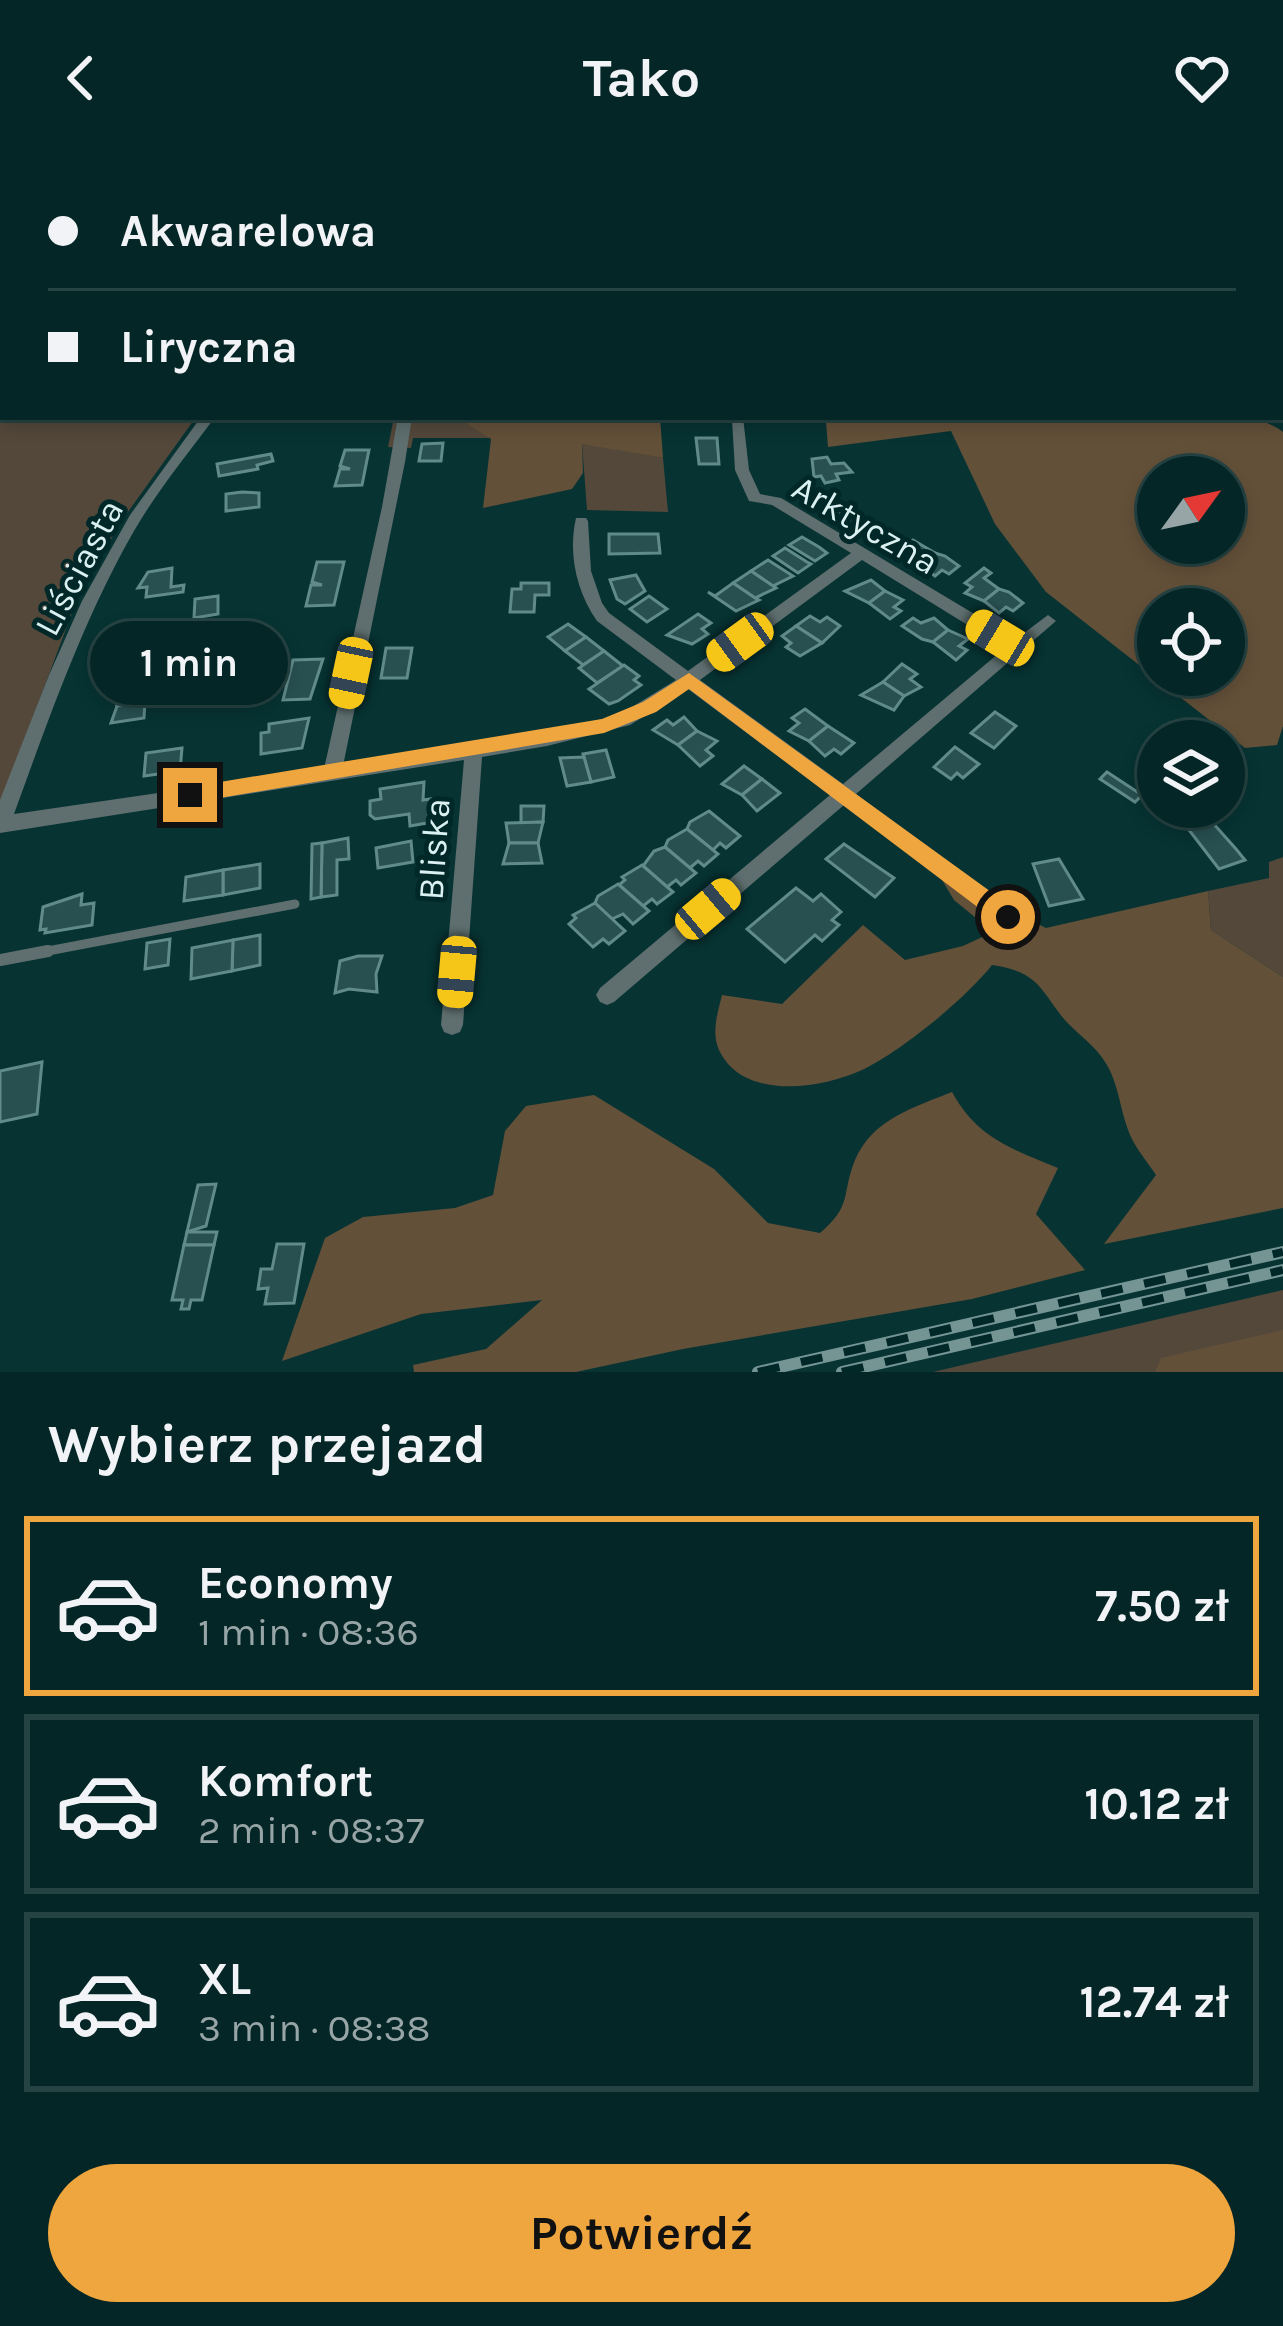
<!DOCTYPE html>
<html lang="pl">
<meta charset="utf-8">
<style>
body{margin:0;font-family:Karla,sans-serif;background:#133232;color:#f1f3f6;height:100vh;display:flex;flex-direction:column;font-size:45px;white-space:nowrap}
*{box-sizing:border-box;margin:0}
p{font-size:39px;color:#97a5a7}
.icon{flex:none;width:66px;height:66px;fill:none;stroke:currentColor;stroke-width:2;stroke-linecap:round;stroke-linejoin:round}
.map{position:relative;height:1216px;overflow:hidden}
.sheet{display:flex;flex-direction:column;background:#052626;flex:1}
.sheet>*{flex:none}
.top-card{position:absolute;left:0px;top:0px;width:1284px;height:264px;box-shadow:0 6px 18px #0003,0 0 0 3px #264343;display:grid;align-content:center;height:264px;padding:0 48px;background:#052626}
.needle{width:78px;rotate:57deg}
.fabs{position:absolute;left:1137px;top:300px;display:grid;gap:24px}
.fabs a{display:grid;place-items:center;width:108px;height:108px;border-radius:50%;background:#052626;box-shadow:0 6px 18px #0003,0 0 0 3px #264343;font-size:60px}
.end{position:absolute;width:54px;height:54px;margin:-27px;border:15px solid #f0a63e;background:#111;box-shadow:0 0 0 6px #111}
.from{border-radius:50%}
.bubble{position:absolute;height:84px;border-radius:42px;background:#052626;box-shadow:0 6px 18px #0003,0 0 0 3px #264343;font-size:39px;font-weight:700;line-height:84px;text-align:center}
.car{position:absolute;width:36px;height:72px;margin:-36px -18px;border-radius:15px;box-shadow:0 0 9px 3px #0007;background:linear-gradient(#f5c518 24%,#345 0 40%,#f5c518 0 76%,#345 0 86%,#f5c518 0)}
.top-card b{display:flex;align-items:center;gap:42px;height:114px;font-size:45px}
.top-card b+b{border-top:3px solid #264343}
.top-card i{width:30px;height:30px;background:#f1f3f6}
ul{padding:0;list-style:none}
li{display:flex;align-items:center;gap:36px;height:180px;margin:0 24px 18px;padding:0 24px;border:6px solid #264343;border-radius:0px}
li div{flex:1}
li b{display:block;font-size:45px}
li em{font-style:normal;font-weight:700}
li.current{border-color:#f0a63e}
li>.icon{width:108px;height:108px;stroke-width:1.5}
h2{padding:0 48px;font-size:54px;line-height:144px}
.action{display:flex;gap:24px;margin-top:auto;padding:24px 48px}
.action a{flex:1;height:138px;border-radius:72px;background:#f0a63e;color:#111;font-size:48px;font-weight:700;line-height:138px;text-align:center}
header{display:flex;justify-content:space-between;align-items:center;height:156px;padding:0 48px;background:#052626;font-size:54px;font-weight:700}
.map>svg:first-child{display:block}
</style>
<header><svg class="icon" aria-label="back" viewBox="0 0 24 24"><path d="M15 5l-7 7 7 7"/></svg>Tako<svg class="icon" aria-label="heart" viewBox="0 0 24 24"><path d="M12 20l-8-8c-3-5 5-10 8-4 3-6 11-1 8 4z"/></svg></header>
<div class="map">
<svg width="1283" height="1216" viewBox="0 0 1283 1216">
<rect width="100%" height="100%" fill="#073333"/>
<g fill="#54483b">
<path d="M0 0H229L3 3V261H196L125 360 82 430 0 650Z"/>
<path d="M394 261H474L466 265 491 282H413L411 292 388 291Z"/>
<path d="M582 287 663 302 668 356 587 354Z"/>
<path d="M1283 701V821L1211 774 1208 735 1269 722V706Z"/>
<path d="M1283 1134V1216H933Z"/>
</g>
<g fill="#635039" fill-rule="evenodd">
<path d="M474 261H660L663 302 582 288 583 317 572 333 483 352 491 283 464 266Z"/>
<path d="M803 261H1082C1140 272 1236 240 1283 276V570L1277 589 1245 592 1046 436 995 368 951 275 828 291 826 266ZM1158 321H1224V387H1158ZM1158 453H1224V519H1158Z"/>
<path d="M939 719 1046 772 1208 735 1211 774 1283 821V1052L1104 1088 1156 1019C1146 1004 1132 988 1127 971 1120 951 1118 928 1107 909 1094 886 1071 875 1057 854 1037 825 1030 815 992 809 966 842 902 895 862 914 821 933 743 945 719 894 711 876 718 856 722 839L782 848 863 769 905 804 963 790 993 776 954 744Z"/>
<path d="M952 936C977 982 1012 993 1058 1012L1036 1058 1085 1114 972 1143 683 1193 576 1216H414L413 1209 486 1193 542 1144 421 1158 282 1205 325 1082 363 1061 455 1052 493 1039 505 975 526 950 594 939 714 1013 768 1067 820 1077C853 1049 841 1039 855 1004 872 963 915 951 952 936Z"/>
<path d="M1283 1174V1216H1155L1161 1202Z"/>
</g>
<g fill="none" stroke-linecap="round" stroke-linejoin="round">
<g stroke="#261602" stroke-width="4.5">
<path d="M3 157V165"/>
<path d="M0 257 3 252"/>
</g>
</g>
<g fill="#285051" stroke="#618a8b" stroke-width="3">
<path d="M696 282H717L719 308H699Z"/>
<path d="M443 287 441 305H419L422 288Z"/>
<path d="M345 294H369L362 329 335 330 340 313H350L340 310Z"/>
<path d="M271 298 273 305 257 309 258 313 219 320 217 308Z"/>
<path d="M827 301 831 308 844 307 852 316 836 318 839 324 825 327 821 320 814 321 812 303Z"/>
<path d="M242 336 259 337V351L226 355V338Z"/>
<path d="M836 346 866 363 884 375 875 381 828 357Z"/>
<path d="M609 378H658L660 397 609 398Z"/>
<path d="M802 381 819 391 827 397 815 405 789 389Z"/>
<path d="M913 384 935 397 921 409 902 401 910 395 904 391Z"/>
<path d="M785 392 807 406 811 408 798 417 773 400Z"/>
<path d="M935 397 945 400 959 410 949 418 942 414 935 420 921 409Z"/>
<path d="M768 404 793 420 773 430 776 432 751 415Z"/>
<path d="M317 406H344L334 449 306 450 311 429H322L312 426Z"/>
<path d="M172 412 171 431 184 429 183 436 146 441 147 431 138 432 148 416Z"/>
<path d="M984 412 991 417 984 422 999 433 984 445 965 437 972 431 965 427Z"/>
<path d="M751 415 776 432 755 442 733 427Z"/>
<path d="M636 419 645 435 625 448 617 443 610 424Z"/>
<path d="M871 424 885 435 869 447 845 435Z"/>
<path d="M521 427H549V439H535L534 456H510L512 433H521Z"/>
<path d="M733 427 755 442 759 444 736 455 708 436 715 440Z"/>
<path d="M999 433 1009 436 1023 447 1013 455 1006 451 999 457 984 445Z"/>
<path d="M885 435 903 444 894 451 901 455 890 463 869 447Z"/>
<path d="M218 440V458L194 462 195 443Z"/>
<path d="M649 440 667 453 647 466 630 453Z"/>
<path d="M698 458 711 467 702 473 708 478 692 488 667 479Z"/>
<path d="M810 460 820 466 827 461 840 470 822 487 796 470Z"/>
<path d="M913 462 921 467 934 462 948 474 933 486 922 483 902 470Z"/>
<path d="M568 468 586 481 565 495 548 481Z"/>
<path d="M796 470 822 487 800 500 786 491 791 487 782 480Z"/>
<path d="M948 474 968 483 959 490 967 494 956 504 933 486Z"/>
<path d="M586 481 604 495 583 509 565 495Z"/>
<path d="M386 492H412L407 522H381Z"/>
<path d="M604 495 623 510 597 527 579 512Z"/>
<path d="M323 503 310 543 283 544 293 504Z"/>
<path d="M902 508 917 518 910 523 921 531 904 540 883 526Z"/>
<path d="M624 509 639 520 634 524 641 529 618 545 609 548 589 533Z"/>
<path d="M883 526 904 540 894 554 861 539Z"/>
<path d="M146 530 145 545 117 550 114 535Z"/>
<path d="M145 545 144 562 111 567 117 550Z"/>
<path d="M805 553 828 570 809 585 789 575 799 567 792 562Z"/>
<path d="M995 556 1016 570 994 592 971 577Z"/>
<path d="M684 561 697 575 678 589 653 574 667 564 673 569Z"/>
<path d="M309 562 302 592 261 598V577L269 576V568Z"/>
<path d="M828 570 854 587 841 598 834 593 825 600 809 585Z"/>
<path d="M697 575 717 585 706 594 713 600 700 610 678 589Z"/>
<path d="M955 591 979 608 963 622 957 617 951 623 934 611Z"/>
<path d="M182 592 180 615 144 620 146 597Z"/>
<path d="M606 594 614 621 591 626 583 598Z"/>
<path d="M584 601 591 626 567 630 560 602Z"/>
<path d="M744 610 762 623 742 639 722 628Z"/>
<path d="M1107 616 1142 639 1135 646 1100 623Z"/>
<path d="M762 623 780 637 757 655 742 639Z"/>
<path d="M424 626 423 644 431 643 433 666 410 670 409 658 375 663 370 659V645L381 643 380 633Z"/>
<path d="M521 650H544L543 666 521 667Z"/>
<path d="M709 655 740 680 726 692 720 687 713 694 687 673 690 666Z"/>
<path d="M543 666 538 687H509L506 667Z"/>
<path d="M1212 666 1236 693 1245 704 1219 713 1189 674Z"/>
<path d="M687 673 718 698 704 710 698 705 690 712 665 691 668 684Z"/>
<path d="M348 682 349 703 337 704V739L321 741 322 687Z"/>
<path d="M411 685 413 706 378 712 376 692Z"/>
<path d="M322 687 321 741 311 743 312 688Z"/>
<path d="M509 687H538L542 707 503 708Z"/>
<path d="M844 688 894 722 875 741 826 703Z"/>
<path d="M665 691 696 717 681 729 676 724 667 731 643 710 654 695Z"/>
<path d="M1059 703 1083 743 1049 750 1033 708Z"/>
<path d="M260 708V732L223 739V714Z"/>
<path d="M642 709 673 736 657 748 652 743 643 750 619 729 625 724 622 721Z"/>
<path d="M223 714V739L184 745 186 721Z"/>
<path d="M618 728 649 755 633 768 623 758 612 763 595 747 598 740Z"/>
<path d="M796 732 813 745 821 738 841 756 832 764 839 769 822 785 815 779 785 806 747 773Z"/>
<path d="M82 738 81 749 94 747 92 769 45 777 46 773 40 774 43 751Z"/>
<path d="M595 747 625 775 609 788 603 783 593 791 569 768 576 762 573 759Z"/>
<path d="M260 779V809L232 815 233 784Z"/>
<path d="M170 783 168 809 145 813 147 787Z"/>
<path d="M233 784 232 815 191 823 192 792Z"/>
<path d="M358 800H382L376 818 377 836 349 833 335 837 340 805Z"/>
<path d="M42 906 37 958 0 966V915Z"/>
<path d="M216 1028 206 1070 187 1076 198 1029Z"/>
<path d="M187 1076H217L214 1089H184Z"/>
<path d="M277 1088H304L294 1147 265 1148 268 1132 258 1133 261 1113H272Z"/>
<path d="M184 1089H214L202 1144H191L189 1153H181L183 1144H172Z"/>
</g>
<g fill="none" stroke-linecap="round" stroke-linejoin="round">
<path stroke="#5f6f6f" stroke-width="9" d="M32 798 295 748"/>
<path stroke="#5f6f6f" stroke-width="12" d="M0 804 48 795"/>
<g fill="#5f6f6f" fill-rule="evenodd">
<path d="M232 0H242L243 3H233Z"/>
<path d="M1053 0H1086L1081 3H1048Z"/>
<path d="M201 261H215C187 299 157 335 134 375 83 464 49 562 14 658L324 613 382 351 398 261H412L405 306 343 610 547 576 619 559 676 524 597 465C576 435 568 397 576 362H586L588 365 591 415 602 447 609 457 688 515 851 397 772 349 749 345 735 314 732 264 743 261 749 314 760 338 781 342 1016 483 1048 459 1056 465 856 638 1015 755 1018 761 1015 767 1008 770 1001 767 844 649 614 846 607 849 600 846 596 839 600 832 830 639 688 533 630 569 547 590 482 601 463 869 460 876 452 879 444 876 441 869 464 604 0 677V644L49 519 82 445 130 359ZM862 404 1005 492 843 628 700 524Z"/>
</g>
<defs>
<g id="rail">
<path d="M758 1216 1283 1096"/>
<path d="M842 1216 1283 1114"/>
</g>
</defs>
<use href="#rail" stroke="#759595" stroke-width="12"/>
<use href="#rail" stroke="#002829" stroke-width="8" stroke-dasharray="22" stroke-linecap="butt"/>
</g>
<path fill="#f0a63e" d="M689 517 1016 754V768H1000L689 533 656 556 604 577 190 647 180 639 190 631 602 563 643 546Z"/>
<g text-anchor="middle" stroke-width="10" stroke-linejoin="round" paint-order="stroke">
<g font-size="36" fill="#dbf0f0" stroke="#002829">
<text transform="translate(866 368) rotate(30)" y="13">Arktyczna</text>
<text transform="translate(78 411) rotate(-62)" y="13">Liściasta</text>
<text transform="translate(433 693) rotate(-86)" y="13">Bliska</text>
</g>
</g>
</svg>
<div class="fabs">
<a><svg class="needle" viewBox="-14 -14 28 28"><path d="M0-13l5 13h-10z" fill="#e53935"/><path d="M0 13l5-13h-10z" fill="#97a5a7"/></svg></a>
<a><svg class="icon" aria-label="locate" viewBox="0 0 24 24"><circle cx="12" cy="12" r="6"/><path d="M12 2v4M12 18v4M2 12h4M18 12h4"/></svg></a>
<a><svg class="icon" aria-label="layers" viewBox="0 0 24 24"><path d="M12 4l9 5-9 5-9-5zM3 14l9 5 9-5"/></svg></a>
</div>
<i class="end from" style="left:1008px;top:761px"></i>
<i class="end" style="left:190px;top:639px"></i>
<div class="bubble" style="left:90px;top:465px;width:198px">1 min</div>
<i class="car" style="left:1000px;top:482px;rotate:301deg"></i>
<i class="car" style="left:740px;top:486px;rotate:234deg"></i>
<i class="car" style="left:351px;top:517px;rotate:192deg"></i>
<i class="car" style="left:708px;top:753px;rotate:50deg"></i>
<i class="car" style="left:457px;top:816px;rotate:185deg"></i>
<div class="top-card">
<b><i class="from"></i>Akwarelowa</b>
<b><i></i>Liryczna</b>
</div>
</div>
<section class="sheet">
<h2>Wybierz przejazd</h2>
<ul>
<li class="current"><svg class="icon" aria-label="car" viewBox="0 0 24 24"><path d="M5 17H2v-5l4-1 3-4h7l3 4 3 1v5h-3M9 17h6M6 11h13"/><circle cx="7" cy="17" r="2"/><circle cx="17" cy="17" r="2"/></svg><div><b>Economy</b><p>1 min · 08:36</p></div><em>7.50 zł</em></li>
<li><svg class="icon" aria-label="car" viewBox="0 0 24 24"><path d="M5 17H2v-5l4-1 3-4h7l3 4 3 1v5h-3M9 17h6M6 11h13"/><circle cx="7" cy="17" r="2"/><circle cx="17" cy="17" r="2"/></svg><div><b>Komfort</b><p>2 min · 08:37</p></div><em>10.12 zł</em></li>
<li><svg class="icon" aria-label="car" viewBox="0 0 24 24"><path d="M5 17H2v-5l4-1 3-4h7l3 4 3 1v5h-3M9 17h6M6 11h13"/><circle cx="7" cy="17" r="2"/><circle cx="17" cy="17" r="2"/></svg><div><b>XL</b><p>3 min · 08:38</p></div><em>12.74 zł</em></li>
</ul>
<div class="action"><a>Potwierdź</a></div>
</section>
